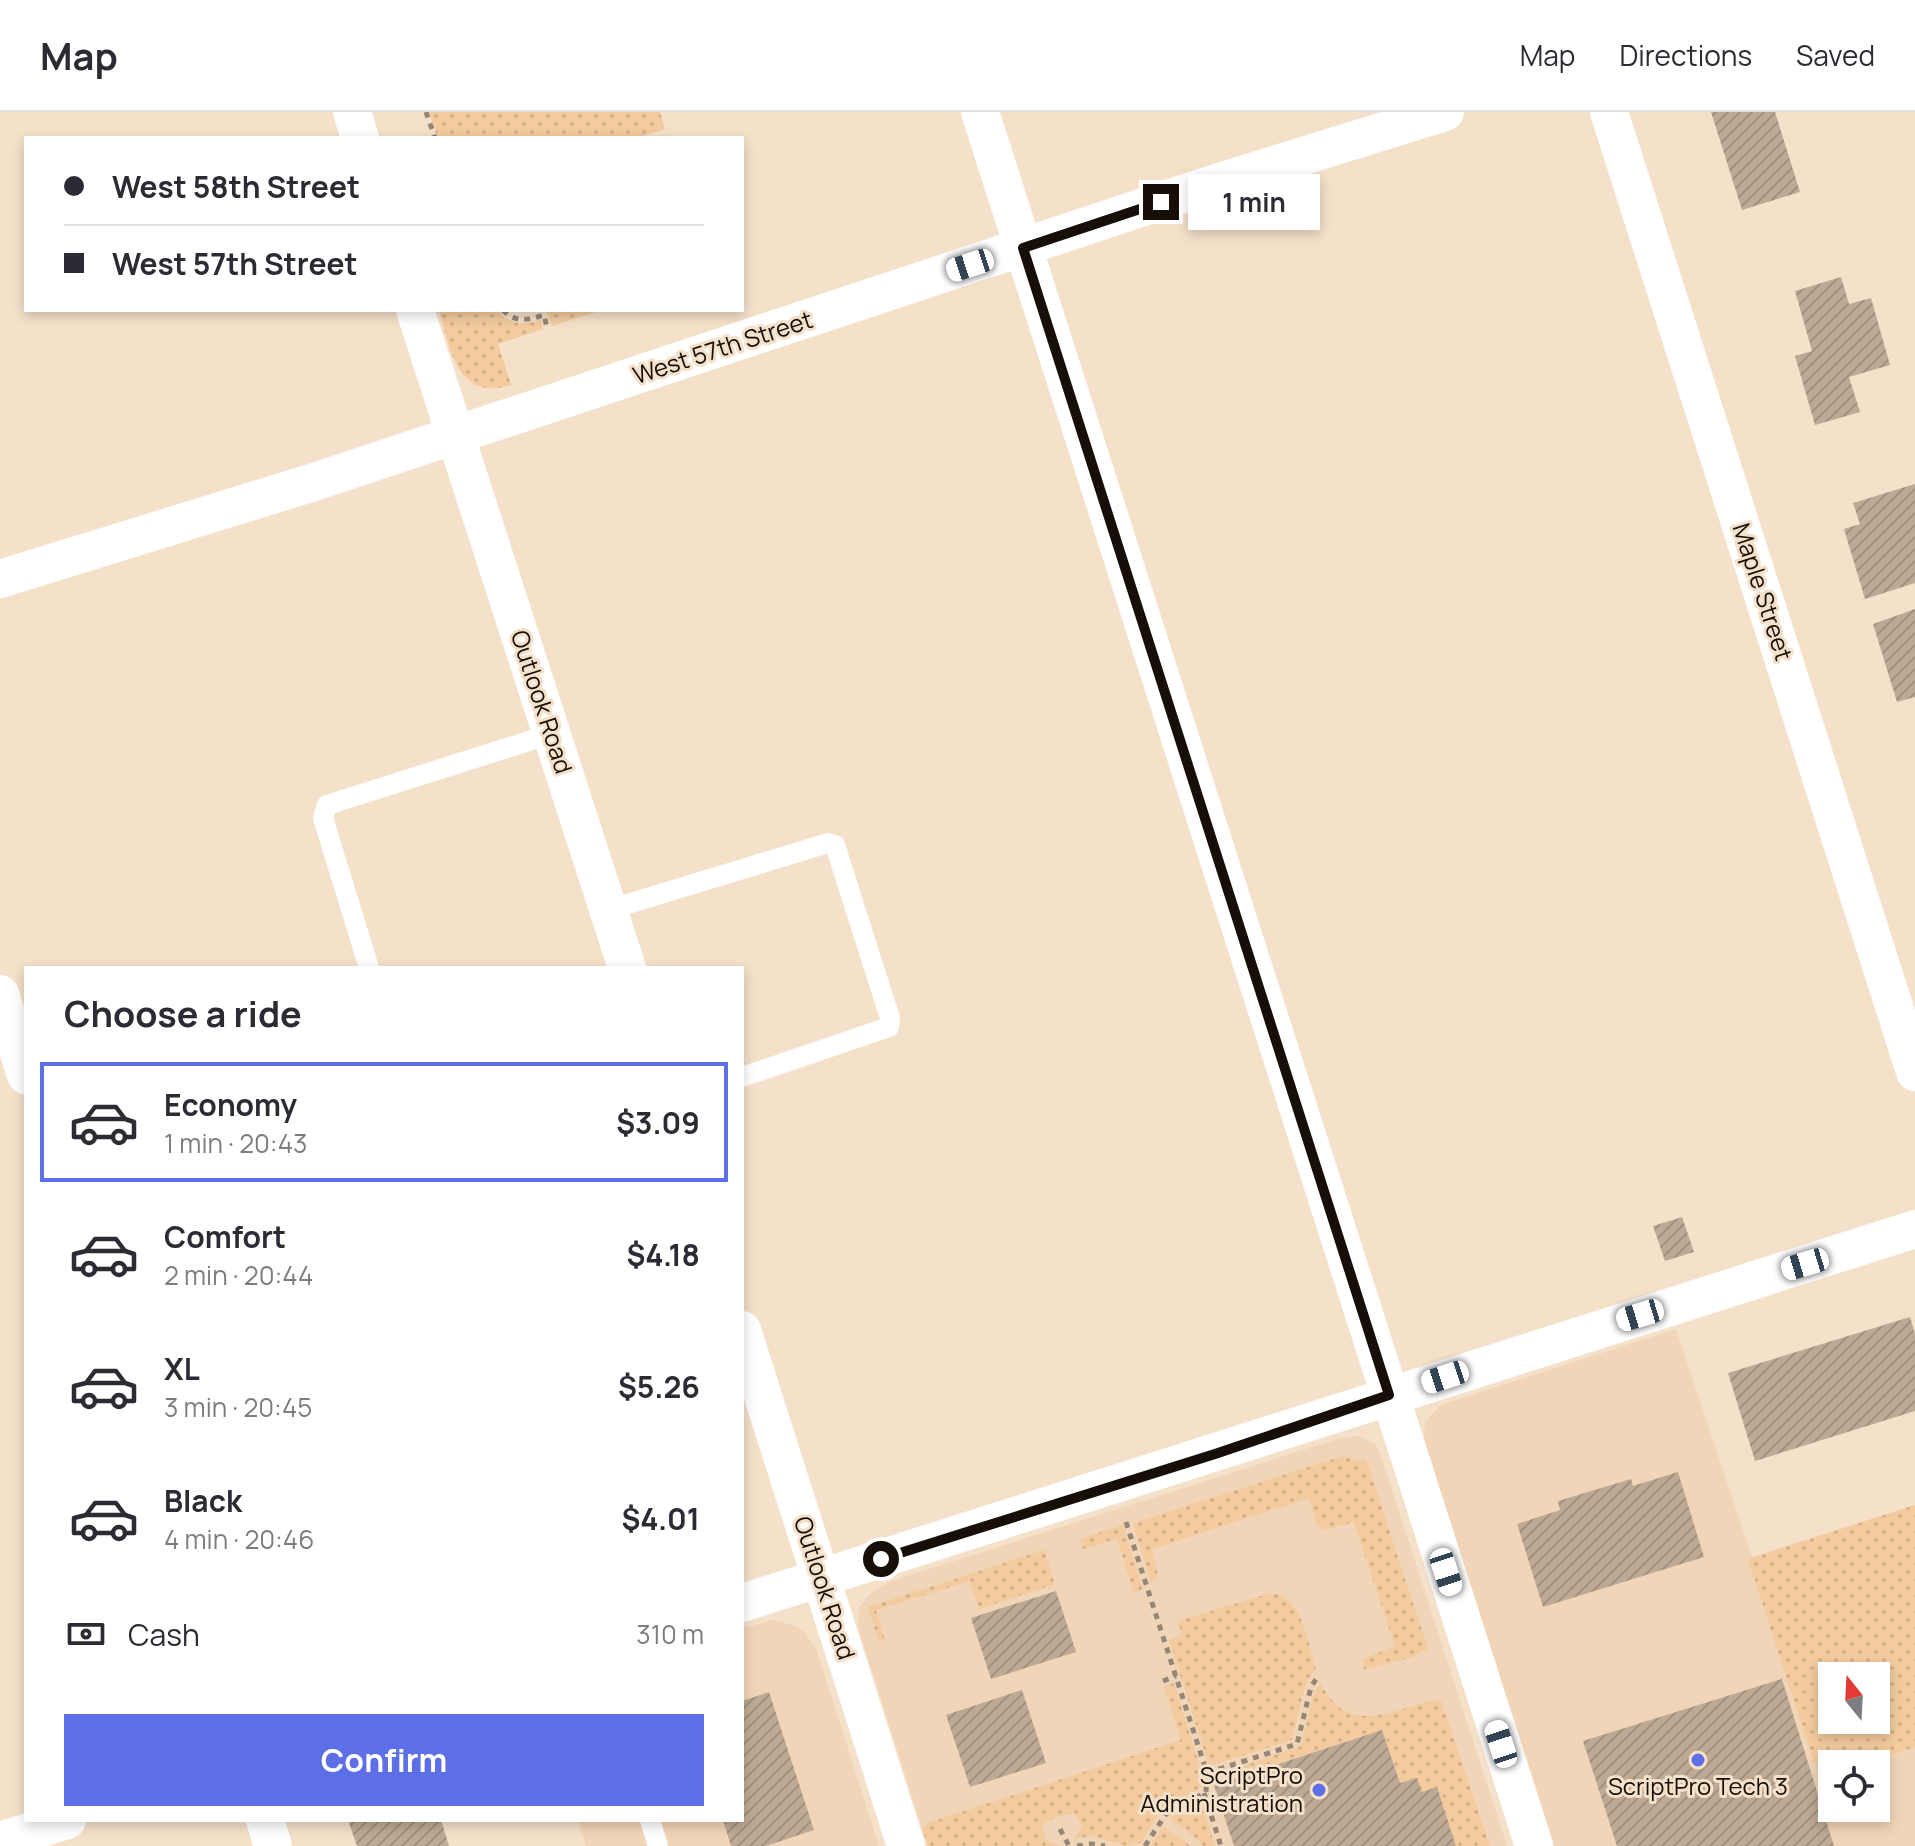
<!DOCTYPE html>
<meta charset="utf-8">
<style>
body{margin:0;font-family:Manrope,sans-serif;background:#f7f7f7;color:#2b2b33;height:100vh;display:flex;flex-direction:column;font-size:30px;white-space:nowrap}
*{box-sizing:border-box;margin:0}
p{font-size:26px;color:#7c7c81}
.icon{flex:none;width:44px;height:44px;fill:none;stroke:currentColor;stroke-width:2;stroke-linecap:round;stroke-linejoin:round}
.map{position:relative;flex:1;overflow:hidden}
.sheet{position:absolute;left:24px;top:854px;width:720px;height:856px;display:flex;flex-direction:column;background:#fff;border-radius:0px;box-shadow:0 4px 12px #0003}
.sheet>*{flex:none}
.banner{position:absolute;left:24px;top:24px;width:720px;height:176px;border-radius:0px;box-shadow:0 4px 12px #0003;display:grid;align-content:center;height:176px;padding:0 40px;background:#fff}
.needle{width:52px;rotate:342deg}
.fabs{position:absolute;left:1818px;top:1550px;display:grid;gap:16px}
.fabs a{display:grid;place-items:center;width:72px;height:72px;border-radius:0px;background:#fff;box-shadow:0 4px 12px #0003;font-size:40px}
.end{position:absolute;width:36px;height:36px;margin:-18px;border:10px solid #160f07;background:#fff;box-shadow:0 0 0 4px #fff}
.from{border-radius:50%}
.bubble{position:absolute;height:56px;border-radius:0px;background:#fff;box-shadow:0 4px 12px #0003;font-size:26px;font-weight:700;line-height:56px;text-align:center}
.car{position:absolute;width:24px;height:48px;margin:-24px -12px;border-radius:10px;box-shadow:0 0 6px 2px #0007;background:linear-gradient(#fff 24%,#345 0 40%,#fff 0 76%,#345 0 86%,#fff 0)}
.banner b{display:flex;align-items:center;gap:28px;height:76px;font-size:30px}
.banner b+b{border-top:2px solid #e1e1e2}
.banner i{width:20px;height:20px;background:#2b2b33}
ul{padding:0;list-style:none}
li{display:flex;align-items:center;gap:24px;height:120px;margin:0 16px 12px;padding:0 24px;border:4px solid transparent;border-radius:0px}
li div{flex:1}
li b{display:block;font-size:30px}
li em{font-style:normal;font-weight:700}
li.on{border-color:#5d6fe6}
li>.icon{width:72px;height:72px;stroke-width:1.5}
h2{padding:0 40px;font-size:36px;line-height:96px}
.pay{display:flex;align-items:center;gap:20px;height:88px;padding:0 40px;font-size:30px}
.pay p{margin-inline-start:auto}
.primary-button{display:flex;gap:16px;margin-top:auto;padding:16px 40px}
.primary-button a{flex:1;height:92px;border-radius:0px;background:#5d6fe6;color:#fff;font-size:32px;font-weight:700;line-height:92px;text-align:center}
header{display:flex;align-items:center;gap:48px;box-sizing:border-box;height:112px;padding:0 40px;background:#fff;border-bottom:2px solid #e1e1e2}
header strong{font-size:38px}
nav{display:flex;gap:44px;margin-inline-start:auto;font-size:28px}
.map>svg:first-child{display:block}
</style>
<header>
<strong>Map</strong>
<nav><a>Map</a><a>Directions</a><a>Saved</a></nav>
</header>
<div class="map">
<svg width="1915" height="1734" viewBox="0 0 1915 1734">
<defs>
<pattern id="grass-dots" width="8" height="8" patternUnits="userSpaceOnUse" patternTransform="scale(2)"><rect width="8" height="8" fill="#f3cb9e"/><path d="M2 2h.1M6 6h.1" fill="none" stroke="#d0ad87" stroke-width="1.8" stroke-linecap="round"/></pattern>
<pattern id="building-hatch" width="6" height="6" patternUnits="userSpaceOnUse" patternTransform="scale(2)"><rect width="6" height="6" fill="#beaa94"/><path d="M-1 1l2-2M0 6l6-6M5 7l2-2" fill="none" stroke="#a3917e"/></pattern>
</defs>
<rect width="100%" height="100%" fill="#f5e0c9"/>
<g fill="#f0d5b8" fill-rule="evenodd">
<path d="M1676 1217 1752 1445 1915 1393V1734H1555L1424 1329 1425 1310 1441 1293ZM1832 1564H1876V1608H1832ZM1832 1652H1876V1696H1832Z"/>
<path d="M1359 1324 1375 1332 1381 1344 1507 1734H928L858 1515 859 1495 871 1481 891 1469 1338 1327Z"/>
<path d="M773 1508 793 1513 803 1519 816 1536 879 1734H586L578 1708H742V1517Z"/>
</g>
<g fill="url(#grass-dots)" fill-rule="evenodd">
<path d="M429 0H660L665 17 637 26H438Z"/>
<path d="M439 198H497C511 213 522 213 541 208L543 217 498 232 511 273C457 290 450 236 439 198Z"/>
<path d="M546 198H602L552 214Z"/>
<path d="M1343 1344 1367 1350 1428 1537 1412 1545 1364 1558 1363 1547 1395 1534 1354 1410 1324 1418 1316 1410 1309 1386 1152 1437 1158 1463 1151 1471 1133 1411Z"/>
<path d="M1915 1393V1635L1862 1652H1848L1845 1641 1814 1651 1748 1447ZM1832 1564H1876V1608H1832Z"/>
<path d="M1123 1413 1143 1478 1134 1481 1117 1427 1083 1437 1080 1427Z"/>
<path d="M1044 1438 1055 1472 979 1497 969 1469 876 1498 885 1529 878 1527 868 1495Z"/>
<path d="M1271 1481C1303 1486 1307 1529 1316 1556L1305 1574 1292 1628 1209 1654 1169 1528 1182 1523 1178 1509Z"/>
<path d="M1174 1571 1200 1655 1198 1659 1203 1675 1162 1696 1141 1731 1126 1734 1092 1724 1074 1727 1082 1714 1076 1703C1066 1700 1049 1706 1042 1714L1046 1728 1060 1734H928L922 1717 928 1711 1181 1628 1164 1574Z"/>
<path d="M1321 1571C1340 1613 1373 1607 1410 1595 1420 1592 1430 1587 1441 1589L1490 1734H1456L1437 1676 1422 1680 1417 1666 1400 1671 1382 1618 1231 1667 1229 1659 1301 1634 1314 1580Z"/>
<path d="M1201 1688 1215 1734H1203L1195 1725 1169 1706Z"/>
<path d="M1163 1714 1191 1734H1150Z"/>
</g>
<g fill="url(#building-hatch)">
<path d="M1711 0H1775L1800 80 1742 98Z"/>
<path d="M1841 165 1849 192 1871 186 1890 253 1849 265 1860 300 1815 313 1795 244 1812 239 1795 179Z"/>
<path d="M1915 372V471L1865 487 1844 417 1860 412 1853 391Z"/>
<path d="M1915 497V585L1897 590 1873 512Z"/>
<path d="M1682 1105 1694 1140 1665 1149 1653 1114Z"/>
<path d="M1910 1205 1915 1222V1299L1755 1349 1728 1261Z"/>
<path d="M1678 1360 1704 1445 1543 1495 1517 1412 1560 1398 1558 1389 1631 1367 1633 1374Z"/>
<path d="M1056 1479 1076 1540 991 1567 971 1506Z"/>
<path d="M1782 1567 1834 1734H1617L1583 1629Z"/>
<path d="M1022 1578 1046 1651 970 1675 946 1603Z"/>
<path d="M769 1580 814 1718 766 1734H731L723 1708H742V1589Z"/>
<path d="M1382 1618 1400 1671 1417 1666 1422 1680 1437 1675 1456 1734H1234L1214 1673Z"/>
<path d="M348 1708H441L449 1734H357Z"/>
</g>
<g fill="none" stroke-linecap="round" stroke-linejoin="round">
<g stroke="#958676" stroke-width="5" stroke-dasharray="6 6" stroke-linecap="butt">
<path d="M426 0 435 26"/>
<path d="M503 198C515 211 528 208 544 203L547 216"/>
<path d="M1126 1410 1207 1661 1297 1632 1311 1575 1318 1564"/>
<path d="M1163 1569 1176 1564"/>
<path d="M1204 1681 1221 1734"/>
<path d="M1060 1717 1069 1734"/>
<path d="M1077 1734 1091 1732 1105 1734"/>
<path d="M1145 1734 1166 1702 1206 1680 1207 1661"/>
</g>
<g stroke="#fff" stroke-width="20">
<path d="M608 798 828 731 835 733 890 906 889 915 742 965"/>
<path d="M369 856 323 706 327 693 551 622"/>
<path d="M650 1708 658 1734"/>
</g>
<g stroke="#fff" stroke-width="38">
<path d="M352 0 360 26"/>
<path d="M980 0 1534 1734"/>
<path d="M1609 0 1915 960"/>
<path d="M415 198 627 856"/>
<path d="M0 467 314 370 1216 71 1445 0"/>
<path d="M0 882 26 963"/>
<path d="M742 1218 906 1734"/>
<path d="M742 1491 1915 1117"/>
<path d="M265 1708 273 1734"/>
<path d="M0 1729 67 1708"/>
</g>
</g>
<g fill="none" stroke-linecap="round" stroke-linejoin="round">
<path stroke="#160f07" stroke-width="10" d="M881 1447 1215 1342 1389 1283 1023 136 1161 90"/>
</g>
<g fill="#5d6fe6" stroke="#f5e0c9" stroke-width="3">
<circle cx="1698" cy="1648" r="8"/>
<circle cx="1319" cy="1678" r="8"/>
</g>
<g text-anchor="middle" stroke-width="6" stroke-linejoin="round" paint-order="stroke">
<g font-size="24" fill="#160f07" stroke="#f5e0c9">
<text transform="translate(723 236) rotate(-18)" y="8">West 57th Street</text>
<text transform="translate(1762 480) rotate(72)" y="8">Maple Street</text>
<text transform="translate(541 590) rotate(72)" y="8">Outlook Road</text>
<text transform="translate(824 1476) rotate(72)" y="8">Outlook Road</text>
</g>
<g font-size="24" fill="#160f07" stroke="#f5e0c9" text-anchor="end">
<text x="1303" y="1672">ScriptPro<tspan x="1303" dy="28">Administration</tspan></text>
<text x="1698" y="1683" text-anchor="middle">ScriptPro Tech 3</text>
</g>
</g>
</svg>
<div class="fabs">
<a><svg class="needle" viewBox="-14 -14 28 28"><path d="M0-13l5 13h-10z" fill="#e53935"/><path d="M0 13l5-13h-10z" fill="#7c7c81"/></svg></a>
<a><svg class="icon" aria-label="locate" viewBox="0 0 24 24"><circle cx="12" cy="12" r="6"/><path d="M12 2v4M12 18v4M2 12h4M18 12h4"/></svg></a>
</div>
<i class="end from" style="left:881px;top:1447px"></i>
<i class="end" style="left:1161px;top:90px"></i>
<div class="bubble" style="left:1188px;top:62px;width:132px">1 min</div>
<i class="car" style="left:970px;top:153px;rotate:252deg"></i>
<i class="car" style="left:1805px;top:1152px;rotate:253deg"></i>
<i class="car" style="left:1640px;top:1203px;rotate:253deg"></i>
<i class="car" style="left:1445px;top:1265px;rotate:252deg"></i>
<i class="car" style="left:1446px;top:1460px;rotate:162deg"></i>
<i class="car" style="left:1501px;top:1632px;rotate:342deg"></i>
<div class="banner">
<b><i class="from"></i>West 58th Street</b>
<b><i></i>West 57th Street</b>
</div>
<section class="sheet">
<h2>Choose a ride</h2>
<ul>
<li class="on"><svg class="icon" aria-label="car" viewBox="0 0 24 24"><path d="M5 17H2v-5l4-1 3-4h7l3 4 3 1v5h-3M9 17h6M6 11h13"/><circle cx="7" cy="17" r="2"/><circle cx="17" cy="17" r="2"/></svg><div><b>Economy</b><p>1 min · 20:43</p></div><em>$3.09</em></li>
<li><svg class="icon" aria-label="car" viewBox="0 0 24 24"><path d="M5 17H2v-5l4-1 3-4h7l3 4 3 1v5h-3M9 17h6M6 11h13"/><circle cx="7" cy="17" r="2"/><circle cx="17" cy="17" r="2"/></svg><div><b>Comfort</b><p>2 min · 20:44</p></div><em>$4.18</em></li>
<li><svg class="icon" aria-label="car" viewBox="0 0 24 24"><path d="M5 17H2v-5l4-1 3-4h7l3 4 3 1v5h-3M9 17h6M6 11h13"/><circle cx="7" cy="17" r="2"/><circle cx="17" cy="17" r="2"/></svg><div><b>XL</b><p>3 min · 20:45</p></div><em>$5.26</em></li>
<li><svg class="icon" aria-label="car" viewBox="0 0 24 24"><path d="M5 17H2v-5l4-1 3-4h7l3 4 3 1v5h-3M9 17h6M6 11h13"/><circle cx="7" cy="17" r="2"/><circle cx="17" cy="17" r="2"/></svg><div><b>Black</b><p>4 min · 20:46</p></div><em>$4.01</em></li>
</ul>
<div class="pay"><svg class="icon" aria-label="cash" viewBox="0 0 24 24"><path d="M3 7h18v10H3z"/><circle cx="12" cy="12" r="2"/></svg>Cash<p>310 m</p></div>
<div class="primary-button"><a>Confirm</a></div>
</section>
</div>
